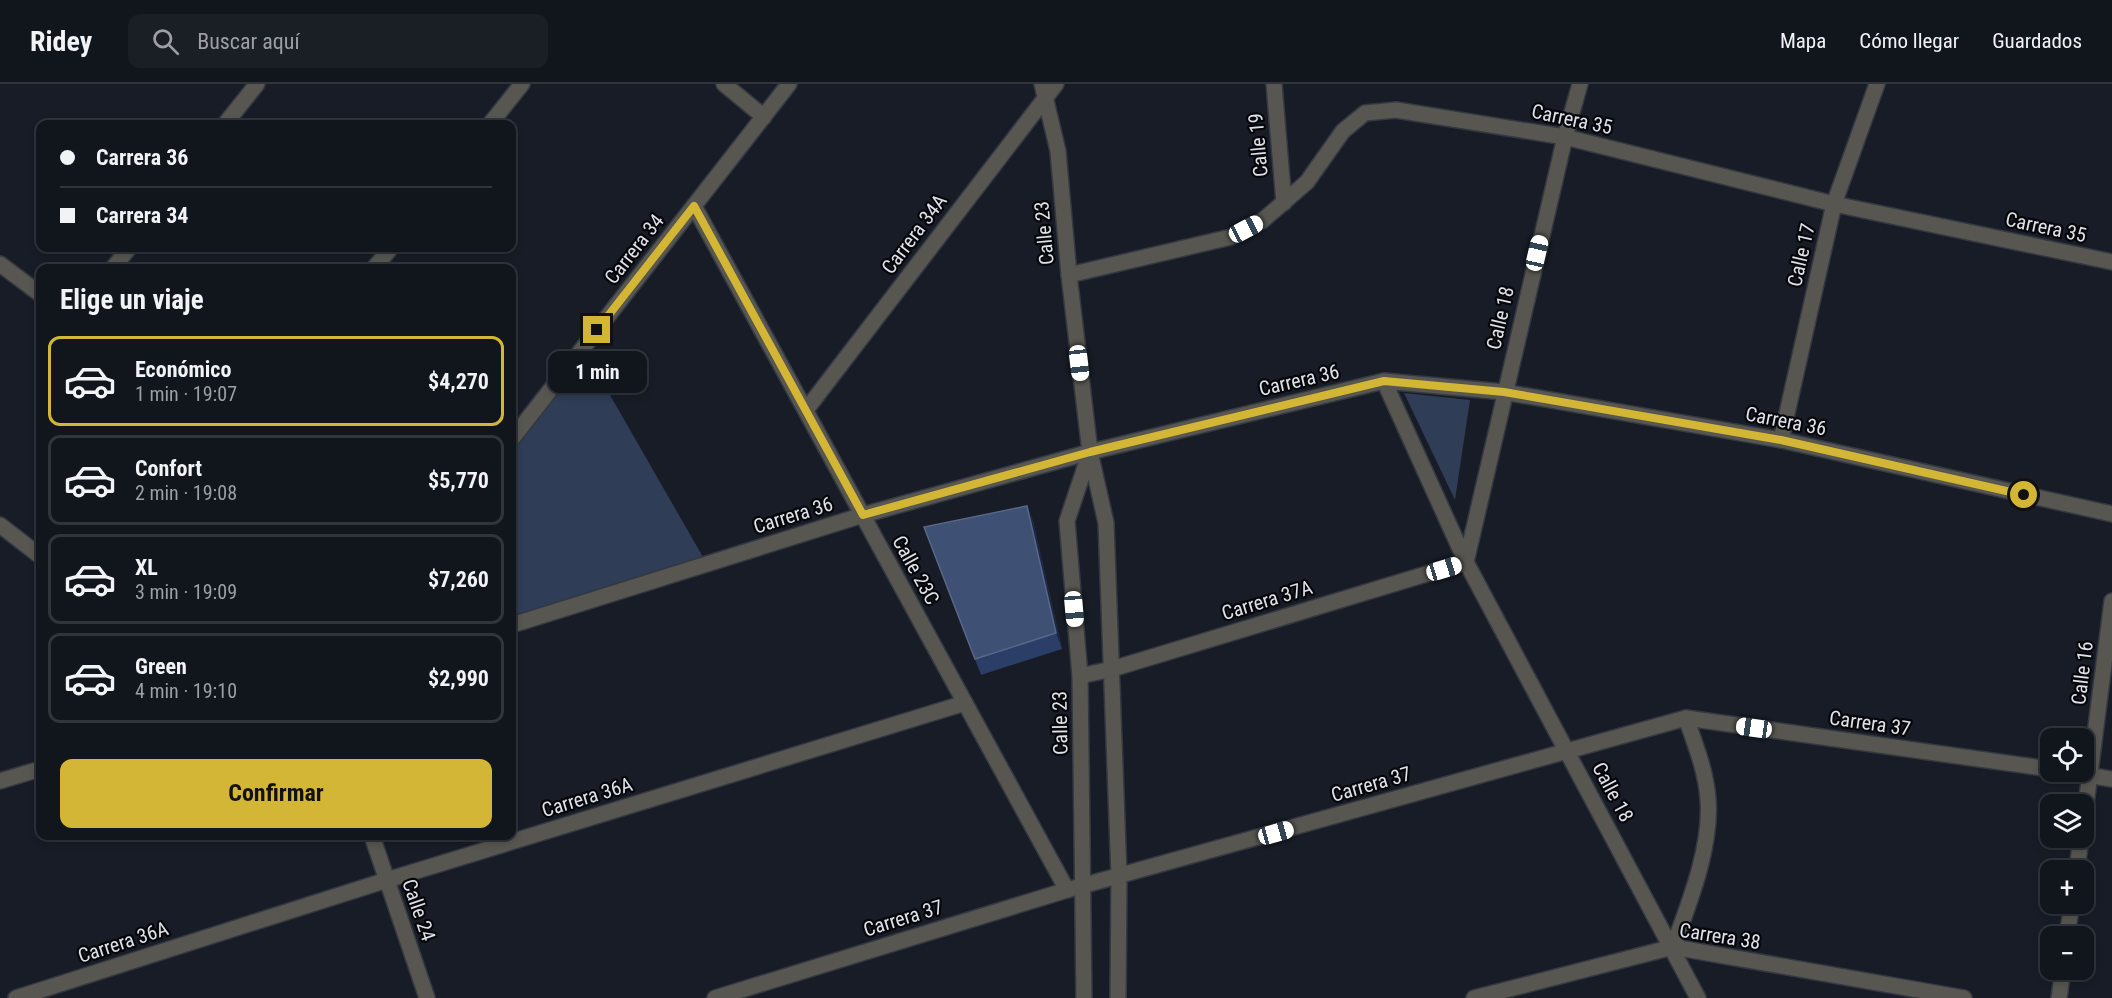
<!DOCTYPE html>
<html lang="es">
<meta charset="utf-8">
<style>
body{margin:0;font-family:"Roboto Condensed",sans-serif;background:#1a1e25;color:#f1f3f6;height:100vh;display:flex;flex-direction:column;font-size:22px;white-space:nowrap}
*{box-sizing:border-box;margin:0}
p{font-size:20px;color:#9c9fa3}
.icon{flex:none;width:33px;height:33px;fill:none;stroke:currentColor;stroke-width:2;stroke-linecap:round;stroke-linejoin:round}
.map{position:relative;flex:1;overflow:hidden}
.details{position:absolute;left:36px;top:180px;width:480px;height:576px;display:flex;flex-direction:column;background:#11151c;border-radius:12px;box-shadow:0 3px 9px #0003,0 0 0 2px #30343b}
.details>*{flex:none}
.banner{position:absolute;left:36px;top:36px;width:480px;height:132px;border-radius:12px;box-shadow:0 3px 9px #0003,0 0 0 2px #30343b;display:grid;align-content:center;height:132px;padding:0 24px;background:#11151c}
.fabs{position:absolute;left:2040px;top:644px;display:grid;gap:12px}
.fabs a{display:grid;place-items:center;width:54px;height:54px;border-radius:12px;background:#11151c;box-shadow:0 3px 9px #0003,0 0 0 2px #30343b;font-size:30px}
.end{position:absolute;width:27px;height:27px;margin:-14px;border:8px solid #d3b635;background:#111;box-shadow:0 0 0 3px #111}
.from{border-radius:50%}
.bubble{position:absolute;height:42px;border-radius:12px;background:#11151c;box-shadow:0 3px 9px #0003,0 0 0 2px #30343b;font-size:20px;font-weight:700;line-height:42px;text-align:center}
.car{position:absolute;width:18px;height:36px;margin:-18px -9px;border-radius:8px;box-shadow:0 0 4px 2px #0007;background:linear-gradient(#fff 24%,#345 0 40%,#fff 0 76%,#345 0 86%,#fff 0)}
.banner b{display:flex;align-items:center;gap:21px;height:57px;font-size:22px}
.banner b+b{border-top:2px solid #30343b}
.banner i{width:15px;height:15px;background:#f1f3f6}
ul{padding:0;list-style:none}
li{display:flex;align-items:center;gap:18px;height:90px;margin:0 12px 9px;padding:0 12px;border:3px solid #30343b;border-radius:12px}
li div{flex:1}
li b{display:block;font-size:22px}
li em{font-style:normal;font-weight:700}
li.active{border-color:#d3b635}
li>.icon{width:54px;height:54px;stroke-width:1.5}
h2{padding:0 24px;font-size:27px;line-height:72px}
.cta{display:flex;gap:12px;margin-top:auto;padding:12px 24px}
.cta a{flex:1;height:69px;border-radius:12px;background:#d3b635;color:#111;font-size:24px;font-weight:700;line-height:69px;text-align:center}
header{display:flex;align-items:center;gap:36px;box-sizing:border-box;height:84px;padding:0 30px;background:#11151c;border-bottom:2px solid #30343b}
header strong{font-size:28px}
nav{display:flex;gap:33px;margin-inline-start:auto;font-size:21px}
.search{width:420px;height:54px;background:#1a1e25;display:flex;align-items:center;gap:15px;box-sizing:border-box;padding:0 21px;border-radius:12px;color:#9c9fa3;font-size:22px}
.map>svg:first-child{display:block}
</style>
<header>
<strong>Ridey</strong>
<div class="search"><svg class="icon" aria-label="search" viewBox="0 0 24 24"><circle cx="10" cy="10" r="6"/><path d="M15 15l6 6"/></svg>Buscar aquí</div>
<nav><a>Mapa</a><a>Cómo llegar</a><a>Guardados</a></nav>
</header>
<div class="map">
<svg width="2112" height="914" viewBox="0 0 2112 914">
<rect width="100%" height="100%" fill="#171c26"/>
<g fill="#2f3d57">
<path d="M583 264 707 480 512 541V355Z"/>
<path d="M1404 309 1470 316 1455 416Z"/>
</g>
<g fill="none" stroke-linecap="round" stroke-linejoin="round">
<defs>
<g id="minor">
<path d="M724 0 764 33"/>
<path d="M1042 0 1058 67 1069 191 1090 368 1106 439 1119 792 1118 914"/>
<path d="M1274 0 1284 119"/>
<path d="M225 40 257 0"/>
<path d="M490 40 522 0"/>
<path d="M694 122 1067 806"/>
<path d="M0 180 40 210"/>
<path d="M113 184 129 164"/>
<path d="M374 184 391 164"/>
<path d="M1069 191 1231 153 1262 137 1307 98 1343 47 1365 29 1396 26 1565 53 1834 120 2112 178"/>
<path d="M1384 297 1466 478 1698 914"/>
<path d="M806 326 1056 0"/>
<path d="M512 355 789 0"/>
<path d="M1781 356 1834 120 1877 0"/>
<path d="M0 441 40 472"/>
<path d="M512 541 863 431 1090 368 1384 297 1504 308 1781 356 2112 430"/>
<path d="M1080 592 1112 585 1466 478 1565 53 1580 0"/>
<path d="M2063 687 2112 695"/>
<path d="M0 697 40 685"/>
<path d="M2084 736 2112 517"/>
<path d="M372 752 427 914"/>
<path d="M2077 786 2081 753"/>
<path d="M2067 852 2072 819"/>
<path d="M1673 863C1689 820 1712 762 1708 715 1706 687 1695 660 1686 634"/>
<path d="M16 914 387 796 965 619"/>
<path d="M715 914 1067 806 1686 634 2050 685"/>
<path d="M1084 914 1080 592 1067 437 1090 368"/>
<path d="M1474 914 1673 863 1964 914"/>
<path d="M2059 914 2063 885"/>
</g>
</defs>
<use href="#minor" stroke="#333841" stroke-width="18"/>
<use href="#minor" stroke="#575650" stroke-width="15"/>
</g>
<path fill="#2b3e67" d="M1027 422 1033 437 1062 565 981 591 924 443Z"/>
<path fill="#1b2947" d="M1027 422 1033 437 1062 565 1056 549Z"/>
<path fill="#3f5075" stroke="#586787" stroke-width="1.5" d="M1027 422 1056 549 975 575 924 443Z"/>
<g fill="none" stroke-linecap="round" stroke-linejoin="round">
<path stroke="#d3b635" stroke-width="8" d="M597 246 694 122 863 431 1090 368 1384 297 1504 308 1781 356 2024 411"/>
</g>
<g text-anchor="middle" stroke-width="4.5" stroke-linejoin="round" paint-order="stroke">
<g font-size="20" fill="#dee2e9" stroke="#05070b">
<text transform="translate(1572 35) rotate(12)" y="7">Carrera 35</text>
<text transform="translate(1258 61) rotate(-95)" y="7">Calle 19</text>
<text transform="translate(2046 143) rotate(12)" y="7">Carrera 35</text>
<text transform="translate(1044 149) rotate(-95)" y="7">Calle 23</text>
<text transform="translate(914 150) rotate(-53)" y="7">Carrera 34A</text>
<text transform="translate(634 165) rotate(-52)" y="7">Carrera 34</text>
<text transform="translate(1801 171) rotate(-77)" y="7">Calle 17</text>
<text transform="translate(1500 234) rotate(-77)" y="7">Calle 18</text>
<text transform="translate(1299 296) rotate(-13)" y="7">Carrera 36</text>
<text transform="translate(1786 337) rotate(11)" y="7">Carrera 36</text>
<text transform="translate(793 431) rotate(-17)" y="7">Carrera 36</text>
<text transform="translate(916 486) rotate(61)" y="7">Calle 23C</text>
<text transform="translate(1267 516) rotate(-17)" y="7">Carrera 37A</text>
<text transform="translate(2082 589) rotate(-83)" y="7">Calle 16</text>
<text transform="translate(1060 639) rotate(-91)" y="7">Calle 23</text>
<text transform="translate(1870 639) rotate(8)" y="7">Carrera 37</text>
<text transform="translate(1371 700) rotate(-16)" y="7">Carrera 37</text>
<text transform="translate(1613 708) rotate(62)" y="7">Calle 18</text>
<text transform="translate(587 713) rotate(-17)" y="7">Carrera 36A</text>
<text transform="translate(419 826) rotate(71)" y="7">Calle 24</text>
<text transform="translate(903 834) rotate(-17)" y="7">Carrera 37</text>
<text transform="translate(1720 852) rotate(9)" y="7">Carrera 38</text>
<text transform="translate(123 858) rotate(-18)" y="7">Carrera 36A</text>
</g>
</g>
</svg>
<div class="fabs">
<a><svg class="icon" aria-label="locate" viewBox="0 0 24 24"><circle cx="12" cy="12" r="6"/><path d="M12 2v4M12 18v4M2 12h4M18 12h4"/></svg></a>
<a><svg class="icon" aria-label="layers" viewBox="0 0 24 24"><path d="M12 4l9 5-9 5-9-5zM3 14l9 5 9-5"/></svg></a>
<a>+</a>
<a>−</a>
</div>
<i class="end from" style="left:2024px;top:411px"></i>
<i class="end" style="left:597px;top:246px"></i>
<div class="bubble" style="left:548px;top:267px;width:99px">1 min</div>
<i class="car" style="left:1246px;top:145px;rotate:62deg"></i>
<i class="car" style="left:1537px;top:169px;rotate:13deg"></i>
<i class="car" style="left:1079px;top:279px;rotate:173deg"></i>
<i class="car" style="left:1444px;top:485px;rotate:73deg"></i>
<i class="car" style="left:1074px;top:525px;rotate:175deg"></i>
<i class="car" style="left:1754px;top:644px;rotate:278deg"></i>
<i class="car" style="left:1276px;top:749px;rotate:74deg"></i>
<div class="banner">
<b><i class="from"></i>Carrera 36</b>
<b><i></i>Carrera 34</b>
</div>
<section class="details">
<h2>Elige un viaje</h2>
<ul>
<li class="active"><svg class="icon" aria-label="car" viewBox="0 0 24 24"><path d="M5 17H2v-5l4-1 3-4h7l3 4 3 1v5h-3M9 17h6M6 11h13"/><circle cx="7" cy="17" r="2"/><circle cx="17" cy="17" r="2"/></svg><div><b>Económico</b><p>1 min · 19:07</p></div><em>$4,270</em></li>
<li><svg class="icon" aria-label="car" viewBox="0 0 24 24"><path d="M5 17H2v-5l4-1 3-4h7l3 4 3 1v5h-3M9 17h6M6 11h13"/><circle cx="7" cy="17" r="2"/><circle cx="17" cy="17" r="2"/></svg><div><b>Confort</b><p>2 min · 19:08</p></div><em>$5,770</em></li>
<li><svg class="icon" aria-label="car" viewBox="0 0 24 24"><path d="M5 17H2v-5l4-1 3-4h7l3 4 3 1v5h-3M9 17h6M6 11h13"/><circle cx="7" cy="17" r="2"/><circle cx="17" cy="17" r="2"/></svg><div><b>XL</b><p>3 min · 19:09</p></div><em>$7,260</em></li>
<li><svg class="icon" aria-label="car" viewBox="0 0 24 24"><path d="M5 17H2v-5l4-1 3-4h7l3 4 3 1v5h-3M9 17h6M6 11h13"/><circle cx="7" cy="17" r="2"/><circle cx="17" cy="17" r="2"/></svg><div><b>Green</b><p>4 min · 19:10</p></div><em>$2,990</em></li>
</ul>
<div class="cta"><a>Confirmar</a></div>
</section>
</div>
